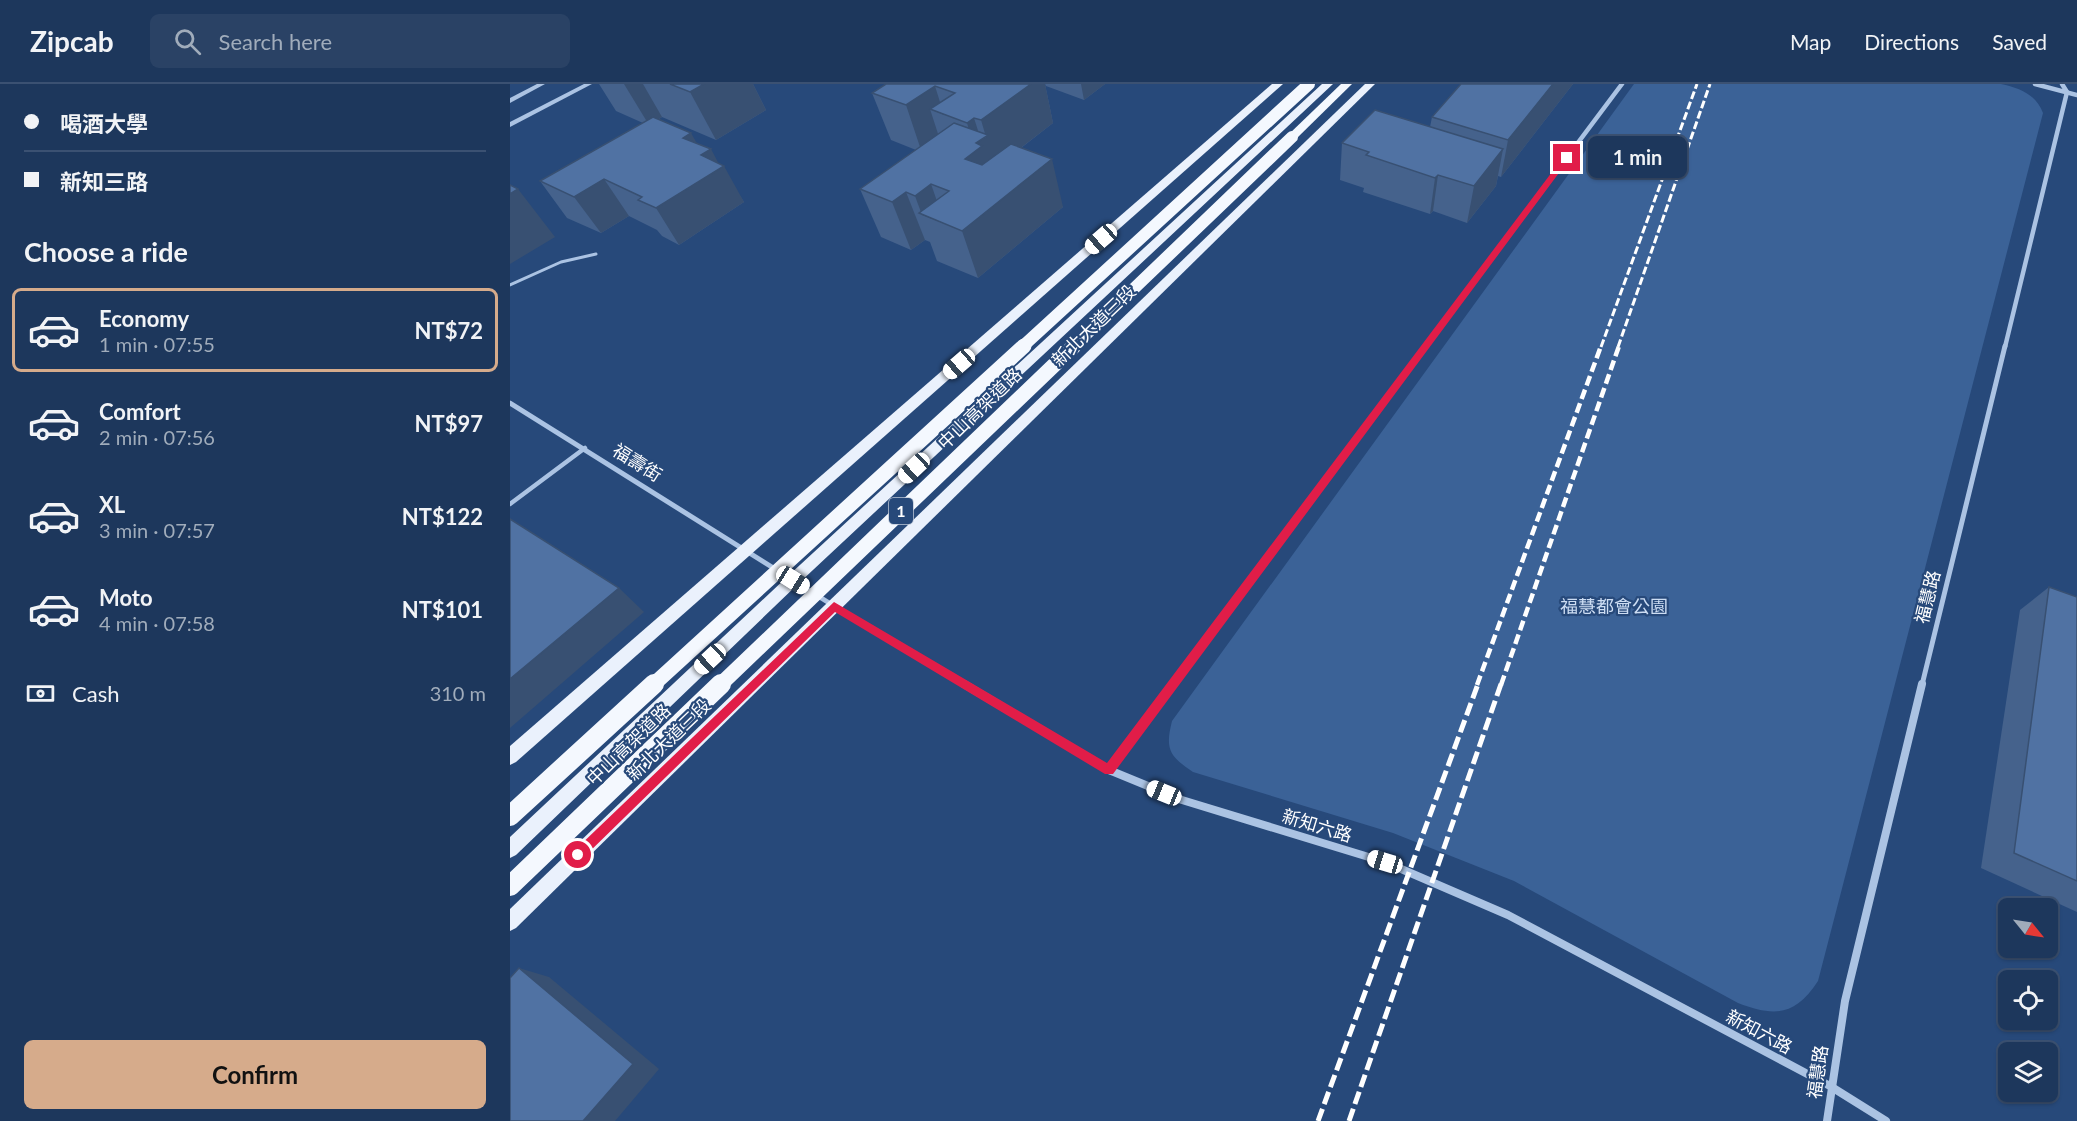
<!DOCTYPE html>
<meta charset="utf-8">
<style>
body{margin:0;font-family:Lato,"Noto Sans TC",sans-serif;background:#2a4265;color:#f1f3f6;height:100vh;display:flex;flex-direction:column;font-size:22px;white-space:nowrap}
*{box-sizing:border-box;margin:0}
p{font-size:20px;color:#a0acbb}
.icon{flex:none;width:33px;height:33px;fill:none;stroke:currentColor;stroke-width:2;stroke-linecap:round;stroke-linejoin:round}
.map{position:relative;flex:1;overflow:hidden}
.sheet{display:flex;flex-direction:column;background:#1d375c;width:510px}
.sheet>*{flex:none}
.banner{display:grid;align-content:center;height:132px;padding:0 24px;background:#1d375c}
.needle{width:39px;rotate:120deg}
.buttons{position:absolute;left:1488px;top:814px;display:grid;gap:12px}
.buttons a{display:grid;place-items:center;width:60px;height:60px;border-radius:9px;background:#1d375c;box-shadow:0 2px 4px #0004,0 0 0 2px #3b5172;font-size:30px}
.end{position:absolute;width:27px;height:27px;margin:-14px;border:8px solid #e11d48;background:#fff;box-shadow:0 0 0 3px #fff}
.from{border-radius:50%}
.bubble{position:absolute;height:42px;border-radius:9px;background:#1d375c;box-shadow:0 2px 4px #0004,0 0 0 2px #3b5172;font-size:20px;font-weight:700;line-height:42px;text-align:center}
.car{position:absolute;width:18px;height:36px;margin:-18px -9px;border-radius:8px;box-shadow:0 0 4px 2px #0007;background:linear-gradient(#fff 24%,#345 0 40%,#fff 0 76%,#345 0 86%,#fff 0)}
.banner b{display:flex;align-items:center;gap:21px;height:57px;font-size:22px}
.banner b+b{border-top:2px solid #3b5172}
.banner i{width:15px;height:15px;background:#f1f3f6}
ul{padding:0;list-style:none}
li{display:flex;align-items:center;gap:18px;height:84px;margin:0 12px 9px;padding:0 12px;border:3px solid transparent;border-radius:9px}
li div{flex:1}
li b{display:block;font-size:22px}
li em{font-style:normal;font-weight:700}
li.current{border-color:#d6ab8b}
li>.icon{width:54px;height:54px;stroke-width:1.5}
h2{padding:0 24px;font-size:27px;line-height:72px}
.pay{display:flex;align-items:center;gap:15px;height:66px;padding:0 24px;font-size:22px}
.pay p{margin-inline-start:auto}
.action{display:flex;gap:12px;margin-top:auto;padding:12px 24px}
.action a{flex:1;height:69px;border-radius:9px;background:#d6ab8b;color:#111;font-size:24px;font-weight:700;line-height:69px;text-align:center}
header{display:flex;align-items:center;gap:36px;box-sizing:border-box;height:84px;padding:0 30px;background:#1d375c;border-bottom:2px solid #3b5172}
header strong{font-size:28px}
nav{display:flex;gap:33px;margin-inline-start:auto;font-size:21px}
.search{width:420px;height:54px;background:#2a4265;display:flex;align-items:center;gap:15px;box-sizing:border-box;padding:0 21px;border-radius:9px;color:#a0acbb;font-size:22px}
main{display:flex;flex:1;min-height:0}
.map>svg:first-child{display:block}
</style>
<header>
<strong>Zipcab</strong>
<div class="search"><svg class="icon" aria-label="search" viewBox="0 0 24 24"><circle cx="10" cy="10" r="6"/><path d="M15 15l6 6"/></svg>Search here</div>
<nav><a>Map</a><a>Directions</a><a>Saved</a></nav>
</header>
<main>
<section class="sheet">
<div class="banner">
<b><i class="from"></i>喝酒大學</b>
<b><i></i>新知三路</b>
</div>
<h2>Choose a ride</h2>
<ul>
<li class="current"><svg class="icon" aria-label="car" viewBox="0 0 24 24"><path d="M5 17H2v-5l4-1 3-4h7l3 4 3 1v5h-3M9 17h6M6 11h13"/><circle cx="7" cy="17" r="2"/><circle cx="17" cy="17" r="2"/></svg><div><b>Economy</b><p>1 min · 07:55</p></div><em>NT$72</em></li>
<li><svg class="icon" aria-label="car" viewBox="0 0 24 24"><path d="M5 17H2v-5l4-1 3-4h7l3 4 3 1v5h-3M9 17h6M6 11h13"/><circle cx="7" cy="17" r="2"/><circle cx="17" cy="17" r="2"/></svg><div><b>Comfort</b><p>2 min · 07:56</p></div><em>NT$97</em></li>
<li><svg class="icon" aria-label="car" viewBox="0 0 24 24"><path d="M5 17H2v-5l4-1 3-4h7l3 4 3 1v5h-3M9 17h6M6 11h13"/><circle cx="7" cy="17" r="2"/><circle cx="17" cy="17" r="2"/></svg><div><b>XL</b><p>3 min · 07:57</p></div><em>NT$122</em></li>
<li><svg class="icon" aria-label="car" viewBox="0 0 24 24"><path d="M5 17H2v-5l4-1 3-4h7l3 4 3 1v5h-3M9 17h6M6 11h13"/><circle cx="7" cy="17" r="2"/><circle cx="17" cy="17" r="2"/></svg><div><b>Moto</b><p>4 min · 07:58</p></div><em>NT$101</em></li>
</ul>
<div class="pay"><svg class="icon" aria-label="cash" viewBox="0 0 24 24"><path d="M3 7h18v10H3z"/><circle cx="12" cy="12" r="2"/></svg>Cash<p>310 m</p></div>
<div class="action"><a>Confirm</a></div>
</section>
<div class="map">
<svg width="1567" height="1037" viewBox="0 0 1567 1037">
<rect width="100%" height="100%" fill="#27497a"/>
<path fill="#3b6297" d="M1124 0H1491C1509 4 1526 10 1533 29L1308 897C1285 932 1265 933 1228 919L1004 797 883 749 683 688C659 672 655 665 662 637Z"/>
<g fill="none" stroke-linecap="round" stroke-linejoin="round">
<path stroke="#abc3e3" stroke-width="3" d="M0 201 51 178 86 170"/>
<path stroke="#abc3e3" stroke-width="4.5" d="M0 420 75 364"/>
<g stroke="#abc3e3" stroke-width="4.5">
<path d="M1525 0 1567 11"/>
<path d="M915 263 1112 0"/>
<path d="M1495 263 1557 8 1552 0"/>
</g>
<g stroke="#abc3e3" stroke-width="5">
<path d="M0 319 324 522 457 601"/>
<path d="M662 601 916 262"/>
<path d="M1412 601 1495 262"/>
</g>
<g stroke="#abc3e3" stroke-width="8">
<path d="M454 600 599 686 672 716 875 778 998 831 1320 1002 1376 1037"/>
<path d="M599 686 663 600"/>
<path d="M1317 1037 1335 917 1412 600"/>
</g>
<g fill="#abc3e3" fill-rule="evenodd">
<path d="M27 0H35L0 19V14Z"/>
<path d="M74 0H82L0 43V38Z"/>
</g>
<g fill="#eaf1fc" fill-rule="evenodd">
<path d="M762 0H773L6 678 0 681V662Z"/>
<path d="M812 0H823L288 500 6 771 0 774V753L278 492Z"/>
<path d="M855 0H865L6 844 0 847V825Z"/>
</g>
<path fill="#f4f8fe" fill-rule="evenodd" d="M831 0H842L786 55H778V51Z"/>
<g stroke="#fff" stroke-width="3" stroke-dasharray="8 3" stroke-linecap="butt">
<path d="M1091 263 1187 0"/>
<path d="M1108 263 1200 0"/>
</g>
<g stroke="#fff" stroke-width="4.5" stroke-dasharray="10 4.5" stroke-linecap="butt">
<path d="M967 601 1091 262"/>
<path d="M991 601 1109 262"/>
</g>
<g stroke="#fff" stroke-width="5" stroke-dasharray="13 5" stroke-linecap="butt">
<path d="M808 1037 968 600"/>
<path d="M839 1037 991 600"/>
</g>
<g stroke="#f4f8fe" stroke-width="12">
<path d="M512 263 799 0"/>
<path d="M563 263 782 53"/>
</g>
<g stroke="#f4f8fe" stroke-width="15">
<path d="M143 601 514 262"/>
<path d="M210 601 564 262"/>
</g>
<g stroke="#f4f8fe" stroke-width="20">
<path d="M0 732 144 600"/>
<path d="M0 802 211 600"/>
</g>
</g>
<g fill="#45628c">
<path d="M89 0H243L256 26 206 56 152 33 149 35 186 59 208 79 234 118 169 161 152 152 147 146 119 132 91 149 57 134 30 97 133 39 106 27Z"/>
<path d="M376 0H535L543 39 511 64 553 123 468 194 427 177 420 158 415 156 401 166 371 153 350 105 406 66 381 56 362 9Z"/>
<path d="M535 0H595L574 16 536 2Z"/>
<path d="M951 0H1063L991 93 988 92 986 102 957 139 923 127 920 130 853 108 854 104 830 96 832 59 920 43 922 33Z"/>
<path d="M1539 503 1567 513V828L1471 784 1510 526Z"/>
</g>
<g fill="#385072">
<path d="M114 0H133L152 33 139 41Z"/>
<path d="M194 0H243L256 26 206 56 180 8Z"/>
<path d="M521 0H535L543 39 487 82 491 99 455 75 465 67 457 39 464 34 471 56 476 53 471 36Z"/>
<path d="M571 0H595L574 16Z"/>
<path d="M1043 0H1063L991 93 998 56Z"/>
<path d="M425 2 434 31 420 25 430 56 412 69 396 21Z"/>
<path d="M181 49 193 70 201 65 211 84 214 82 234 118 169 161 146 124 173 54Z"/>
<path d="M993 65 986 102 957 139 964 102Z"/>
<path d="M542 75 553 123 468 194 452 147Z"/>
<path d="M928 91 923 127 920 130 925 94Z"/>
<path d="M94 95 119 132 91 149 64 113Z"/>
<path d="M421 100 435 140 412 131 405 112Z"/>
<path d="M0 101 5 107 8 105 45 153 0 180Z"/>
<path d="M396 108 415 156 401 166 382 118Z"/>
<path d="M109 504 134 528 0 644V595Z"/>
<path d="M9 884 39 893 149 985 105 1037H73Z"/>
</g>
<g fill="#5072a3" stroke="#385072" stroke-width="1.5">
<path d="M160 0H194L180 8Z"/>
<path d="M376 0H521L471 36 464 34 457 39 420 25 445 9 425 2 396 21 362 9Z"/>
<path d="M951 0H1043L998 56 922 33Z"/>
<path d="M865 26 993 65 964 102 928 91 925 94 856 71 859 68 832 59Z"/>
<path d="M143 33 181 49 173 54 201 65 191 71 214 82 146 124 128 116 132 113 94 95 64 113 30 97Z"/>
<path d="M444 39 478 51 466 59 472 62 455 75 472 81 501 60 542 75 452 147 409 129 439 107 421 100 405 112 396 108 382 118 350 105Z"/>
<path d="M0 101 8 105 0 110Z"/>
<path d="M0 435 109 504 0 595Z"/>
<path d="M1539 503 1567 513V797L1504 769Z"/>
<path d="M9 884 123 980 73 1037H0V894Z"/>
</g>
<path fill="#e11d48" d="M1054 72 1060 74 603 690H595L325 528 72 775H64V767L324 518 597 679Z"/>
<g text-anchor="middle" stroke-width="4.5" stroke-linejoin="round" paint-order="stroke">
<rect fill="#27497a" stroke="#bec8d7" stroke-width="1.5" x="379" y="414" width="24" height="26" rx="4.5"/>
<g font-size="16" font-weight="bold" fill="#fff">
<text x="391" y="433">1</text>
</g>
<g font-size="18" fill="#fff" stroke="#27497a">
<text transform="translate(584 242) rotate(-44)" y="6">新北大道三段</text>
<text transform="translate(470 325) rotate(-44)" y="6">中山高架道路</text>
<text transform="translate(127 379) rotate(32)" y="6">福壽街</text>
<text transform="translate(1418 513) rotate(-76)" y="6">福慧路</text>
<text transform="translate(159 656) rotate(-44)" y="6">新北大道三段</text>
<text transform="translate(119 661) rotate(-44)" y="6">中山高架道路</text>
<text transform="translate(807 742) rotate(17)" y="6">新知六路</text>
<text transform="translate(1249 948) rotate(28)" y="6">新知六路</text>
<text transform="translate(1308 988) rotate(-82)" y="6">福慧路</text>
</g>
<g font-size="18" fill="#cdddf3" stroke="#27497a">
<text x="1104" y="529">福慧都會公園</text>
</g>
</g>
</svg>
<div class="buttons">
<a><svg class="needle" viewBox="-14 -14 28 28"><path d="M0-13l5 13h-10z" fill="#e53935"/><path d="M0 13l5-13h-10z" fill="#a0acbb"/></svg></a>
<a><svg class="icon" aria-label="locate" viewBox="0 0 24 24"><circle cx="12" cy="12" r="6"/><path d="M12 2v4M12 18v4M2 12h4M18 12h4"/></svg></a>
<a><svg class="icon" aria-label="layers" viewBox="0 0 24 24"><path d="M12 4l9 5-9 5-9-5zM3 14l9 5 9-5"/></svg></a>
</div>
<i class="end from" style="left:68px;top:771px"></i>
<i class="end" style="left:1057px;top:74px"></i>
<div class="bubble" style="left:1078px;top:52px;width:99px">1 min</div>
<i class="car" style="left:591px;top:155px;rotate:229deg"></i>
<i class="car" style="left:449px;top:280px;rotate:229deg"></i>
<i class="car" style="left:404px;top:384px;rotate:227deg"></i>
<i class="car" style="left:283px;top:496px;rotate:122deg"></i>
<i class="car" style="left:200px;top:575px;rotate:227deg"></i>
<i class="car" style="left:654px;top:709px;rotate:292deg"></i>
<i class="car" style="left:875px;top:778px;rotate:287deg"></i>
</div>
</main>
